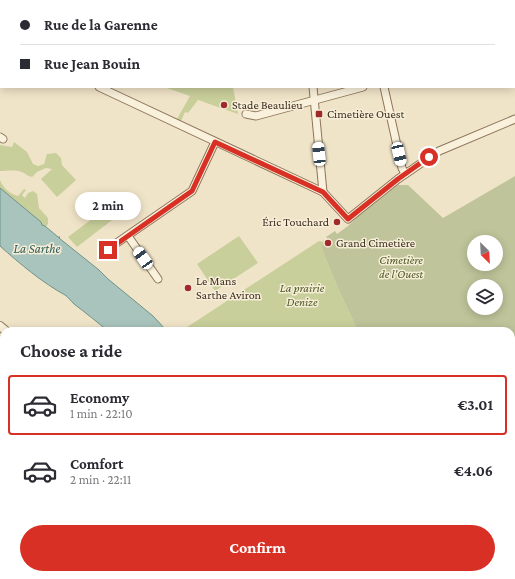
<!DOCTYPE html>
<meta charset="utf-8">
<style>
body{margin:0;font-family:"Crimson Pro",serif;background:#f7f7f7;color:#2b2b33;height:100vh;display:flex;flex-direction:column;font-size:15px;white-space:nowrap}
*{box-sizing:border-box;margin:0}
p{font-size:13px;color:#7c7c81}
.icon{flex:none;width:22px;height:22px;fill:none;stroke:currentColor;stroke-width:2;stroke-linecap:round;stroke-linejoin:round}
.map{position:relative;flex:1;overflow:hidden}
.details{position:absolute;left:0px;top:327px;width:515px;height:252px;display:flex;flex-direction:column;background:#fff;border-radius:12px 12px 0 0;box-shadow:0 2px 10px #0003}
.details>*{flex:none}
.guide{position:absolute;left:0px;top:0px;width:515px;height:88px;box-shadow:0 2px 10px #0003;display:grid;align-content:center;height:88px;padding:0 20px;background:#fff}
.needle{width:26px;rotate:156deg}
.tools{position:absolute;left:467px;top:235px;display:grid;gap:8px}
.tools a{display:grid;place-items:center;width:36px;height:36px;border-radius:50%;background:#fff;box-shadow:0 2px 10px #0003;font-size:20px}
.end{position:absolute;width:18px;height:18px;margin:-9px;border:5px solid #d93025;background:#fff;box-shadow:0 0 0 2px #fff}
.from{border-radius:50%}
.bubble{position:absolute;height:28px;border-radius:14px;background:#fff;box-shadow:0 2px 10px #0003;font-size:13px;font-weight:700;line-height:28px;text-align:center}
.car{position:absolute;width:12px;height:24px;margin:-12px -6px;border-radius:5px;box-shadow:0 0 3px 1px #0007;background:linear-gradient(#fff 24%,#345 0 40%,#fff 0 76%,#345 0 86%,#fff 0)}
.guide b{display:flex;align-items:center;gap:14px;height:38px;font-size:15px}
.guide b+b{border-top:1px solid #e1e1e2}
.guide i{width:10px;height:10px;background:#2b2b33}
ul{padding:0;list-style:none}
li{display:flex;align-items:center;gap:12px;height:60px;margin:0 8px 6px;padding:0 12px;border:2px solid transparent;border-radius:4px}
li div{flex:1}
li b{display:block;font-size:15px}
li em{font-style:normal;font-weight:700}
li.current{border-color:#d93025}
li>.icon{width:36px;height:36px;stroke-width:1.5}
h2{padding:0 20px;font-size:18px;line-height:48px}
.button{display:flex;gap:8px;margin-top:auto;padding:8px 20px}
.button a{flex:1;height:46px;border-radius:24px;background:#d93025;color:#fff;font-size:16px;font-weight:700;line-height:46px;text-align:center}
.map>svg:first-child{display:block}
</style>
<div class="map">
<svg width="515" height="579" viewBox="0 0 515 579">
<rect width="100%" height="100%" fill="#f0e4c8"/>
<g fill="#c9cf9b">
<path d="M0 0H226L1 1V35Z"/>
<path d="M164 87H233L238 114 198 100 188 113 185 112 181 121 177 119 190 96Z"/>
<path d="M14 142 27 152 33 164 38 166 44 164 47 154 56 153 61 158 62 165 76 180 57 197 41 179 52 169 46 168 37 172 32 177C28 176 27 175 24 173 17 169 7 171 0 171V145L12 147Z"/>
<path d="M0 180C3 188 10 194 18 196L24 189 26 190 22 195 25 198 28 193 33 191 37 194 39 208 48 218V224L44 229 0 200Z"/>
<path d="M109 206 116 217 77 247 68 237Z"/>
<path d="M239 236 258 263 215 291 197 264Z"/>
<path d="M319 241 324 242 322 247 323 252 337 286 358 331H181Z"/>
<path d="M511 464 515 466V494L511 492Z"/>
<path d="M2 524 4 525V575H6L7 579H0V526Z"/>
<path d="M511 531 515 533V579H432L433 575H511Z"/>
<path d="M235 575H294L284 579H241Z"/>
</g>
<path fill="#bfc49a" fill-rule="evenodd" d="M515 176V466L511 464V331H358L337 286 323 252 322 247 324 240 328 245 330 244 326 237 335 231 337 234 348 226 357 217 398 185H408L443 218ZM474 242H496V264H474ZM474 286H496V308H474Z"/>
<g fill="#a9c4bc" stroke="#6f938a">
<path d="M0 188 41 222 42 225 45 226 58 237H60L59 238 99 270 108 279 153 316 167 331H108C97 322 86 313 74 304 71 301 68 297 65 295 43 283 20 264 0 246Z"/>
<path d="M511 492 515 494V533L511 531Z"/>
</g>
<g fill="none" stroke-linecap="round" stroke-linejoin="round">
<defs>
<g id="minor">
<path d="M305 0V1"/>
<path d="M497 1 499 0"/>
<path d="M514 21 515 20"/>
<path d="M0 40 1 41"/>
<path d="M99 87 323 192 348 219 398 179 439 151 515 119"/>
<path d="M313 87 323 192"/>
<path d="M384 87 402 168 405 174"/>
<path d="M246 114 256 116 363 87"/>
<path d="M0 137 3 139"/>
<path d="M128 236 158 279"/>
<path d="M108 249 192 191 215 142"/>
<path d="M0 408 4 404"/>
<path d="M0 443 4 446"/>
<path d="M0 519V525"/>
<path d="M36 575 37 579"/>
<path d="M151 579 157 575"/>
<path d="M365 579 368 575"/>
</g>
<g id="tertiary">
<path d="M0 326 6 331"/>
<path d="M227 575 234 579"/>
</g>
</defs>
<use href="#minor" stroke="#8d765c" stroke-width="9"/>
<use href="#tertiary" stroke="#8d765c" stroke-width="10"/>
<use href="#minor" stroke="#faf1dc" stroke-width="7"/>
<use href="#tertiary" stroke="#faf1dc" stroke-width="8"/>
</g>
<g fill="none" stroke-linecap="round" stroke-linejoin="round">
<path stroke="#d93025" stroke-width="5" d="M108 250 192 191 215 142 323 192 348 219 398 179 429 157"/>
</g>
<g fill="#9e2a2b" stroke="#f7eed8" stroke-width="1.5">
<circle cx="224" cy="105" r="4"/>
<rect x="315" y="110" width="8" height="8" rx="2"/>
<circle cx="337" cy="222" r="4"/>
<circle cx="328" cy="243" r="4"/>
<circle cx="188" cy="288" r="4"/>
</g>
<g text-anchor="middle" stroke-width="3" stroke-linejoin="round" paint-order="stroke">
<g font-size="12" fill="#3d2e20" stroke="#f7eed8" text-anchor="start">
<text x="232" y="109">Stade Beaulieu</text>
<text x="327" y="118">Cimetière Ouest</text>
<text x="329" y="226" text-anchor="end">Éric Touchard</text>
<text x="336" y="247">Grand Cimetière</text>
<text x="196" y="285">Le Mans<tspan x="196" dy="14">Sarthe Aviron</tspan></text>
</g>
<g font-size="12" font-style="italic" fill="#4d5a26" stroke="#f7eed8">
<text x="401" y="264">Cimetière<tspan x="401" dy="14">de l'Ouest</tspan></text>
<text x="302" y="292">La prairie<tspan x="302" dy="14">Denize</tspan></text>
</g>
<g font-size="13" font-style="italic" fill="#2f5d5a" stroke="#f7eed8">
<text x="37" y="253">La Sarthe</text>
</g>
</g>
</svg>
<div class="tools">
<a><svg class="needle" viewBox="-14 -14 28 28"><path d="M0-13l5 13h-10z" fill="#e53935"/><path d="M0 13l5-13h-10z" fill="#7c7c81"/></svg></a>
<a><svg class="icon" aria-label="layers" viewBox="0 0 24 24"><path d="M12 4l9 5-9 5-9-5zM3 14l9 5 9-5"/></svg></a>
</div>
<i class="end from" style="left:429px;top:157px"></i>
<i class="end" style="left:108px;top:250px"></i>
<div class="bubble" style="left:75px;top:192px;width:66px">2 min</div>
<i class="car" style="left:319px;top:154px;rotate:354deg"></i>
<i class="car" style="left:399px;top:154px;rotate:167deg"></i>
<i class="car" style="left:143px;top:258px;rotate:325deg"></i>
<div class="guide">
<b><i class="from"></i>Rue de la Garenne</b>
<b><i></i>Rue Jean Bouin</b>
</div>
<section class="details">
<h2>Choose a ride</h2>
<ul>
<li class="current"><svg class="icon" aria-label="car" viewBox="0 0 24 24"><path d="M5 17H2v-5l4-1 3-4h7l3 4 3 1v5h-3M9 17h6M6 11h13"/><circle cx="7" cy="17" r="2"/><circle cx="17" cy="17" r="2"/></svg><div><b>Economy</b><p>1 min · 22:10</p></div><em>€3.01</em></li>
<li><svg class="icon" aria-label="car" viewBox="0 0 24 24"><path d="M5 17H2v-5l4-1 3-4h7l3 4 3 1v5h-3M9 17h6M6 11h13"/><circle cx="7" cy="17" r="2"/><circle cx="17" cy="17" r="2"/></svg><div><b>Comfort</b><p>2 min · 22:11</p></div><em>€4.06</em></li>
</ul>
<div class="button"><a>Confirm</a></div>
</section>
</div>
